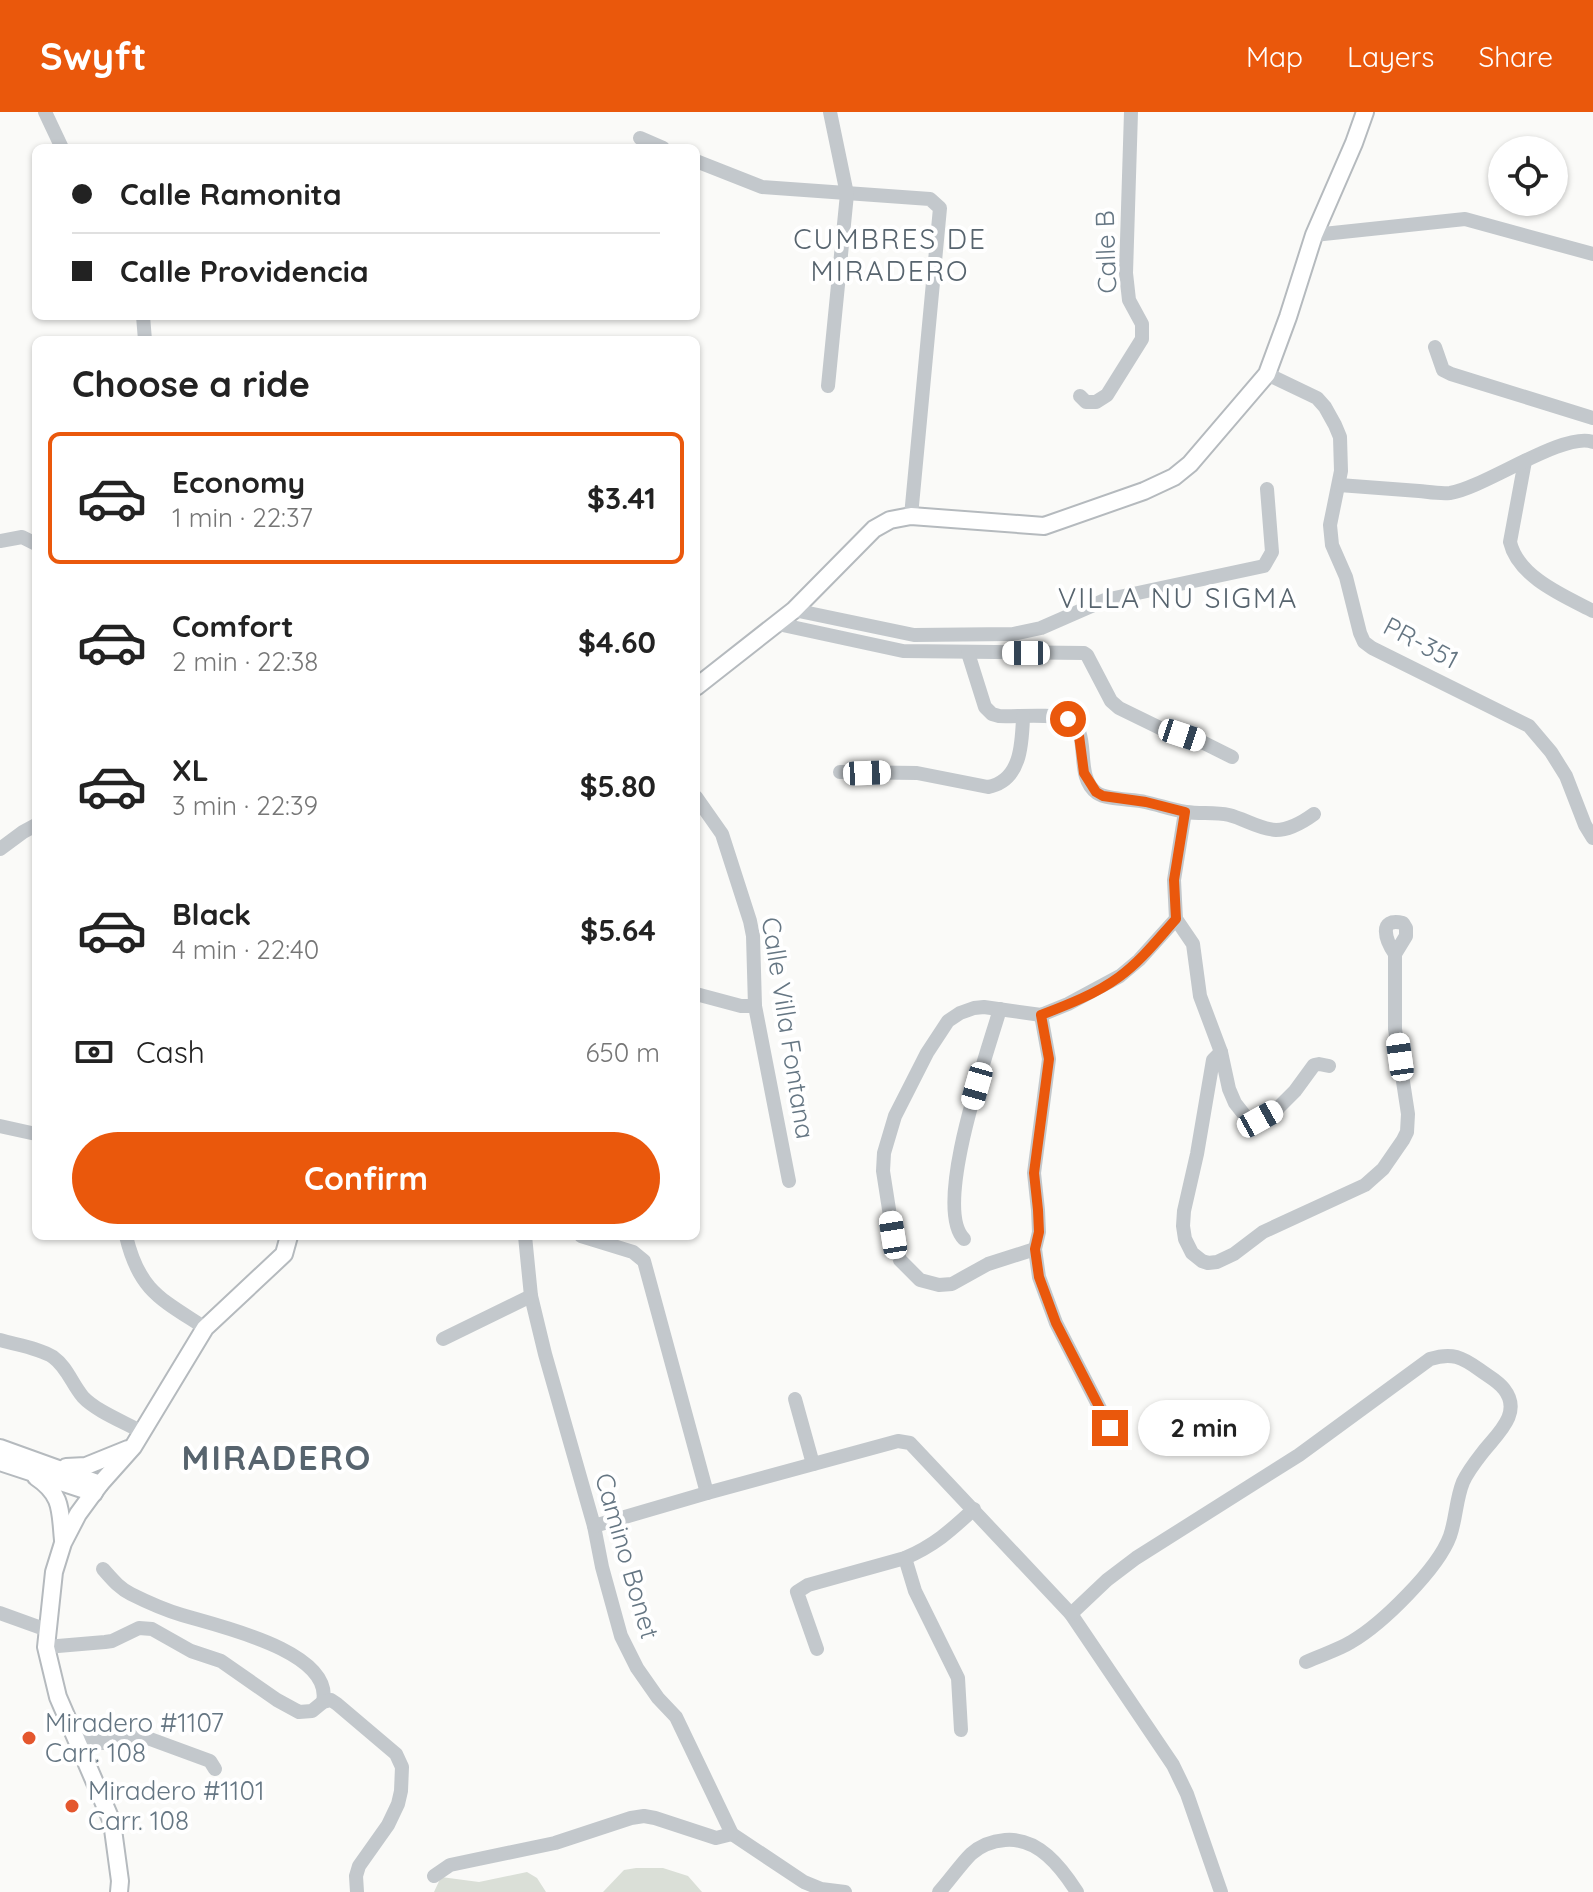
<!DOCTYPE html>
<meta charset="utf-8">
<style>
body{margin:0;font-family:Quicksand,sans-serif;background:#f6f6f6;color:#222;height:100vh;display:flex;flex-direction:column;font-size:30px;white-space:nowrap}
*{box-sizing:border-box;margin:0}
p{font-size:26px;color:#767676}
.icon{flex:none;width:44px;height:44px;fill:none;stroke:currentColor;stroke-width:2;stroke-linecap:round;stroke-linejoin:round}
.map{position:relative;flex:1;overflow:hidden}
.side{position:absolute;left:32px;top:224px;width:668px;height:904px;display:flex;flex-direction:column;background:#fff;border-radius:12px;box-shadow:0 2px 6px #0004}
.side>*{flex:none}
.top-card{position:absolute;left:32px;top:32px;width:668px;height:176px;border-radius:12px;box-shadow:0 2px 6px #0004;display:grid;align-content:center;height:176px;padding:0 40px;background:#fff}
.fabs{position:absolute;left:1488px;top:24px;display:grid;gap:16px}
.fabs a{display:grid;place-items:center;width:80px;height:80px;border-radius:50%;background:#fff;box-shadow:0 2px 6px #0004;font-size:40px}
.end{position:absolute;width:36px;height:36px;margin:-18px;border:10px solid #ea580c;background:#fff;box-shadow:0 0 0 4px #fff}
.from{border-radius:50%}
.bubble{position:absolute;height:56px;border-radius:28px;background:#fff;box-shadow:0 2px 6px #0004;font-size:26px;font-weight:700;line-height:56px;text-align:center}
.car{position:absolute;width:24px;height:48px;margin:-24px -12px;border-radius:10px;box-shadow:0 0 6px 2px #0007;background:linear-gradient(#fff 24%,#345 0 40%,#fff 0 76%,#345 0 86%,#fff 0)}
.top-card b{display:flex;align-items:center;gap:28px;height:76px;font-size:30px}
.top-card b+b{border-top:2px solid #e0e0e0}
.top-card i{width:20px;height:20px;background:#222}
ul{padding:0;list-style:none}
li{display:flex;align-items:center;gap:24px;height:132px;margin:0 16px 12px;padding:0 24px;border:4px solid transparent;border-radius:12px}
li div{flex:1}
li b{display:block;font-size:30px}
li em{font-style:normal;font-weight:700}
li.on{border-color:#ea580c}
li>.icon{width:72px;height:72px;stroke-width:1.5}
h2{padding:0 40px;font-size:36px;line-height:96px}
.pay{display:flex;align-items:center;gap:20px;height:88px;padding:0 40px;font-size:30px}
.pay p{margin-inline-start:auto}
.cta{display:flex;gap:16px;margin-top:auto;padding:16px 40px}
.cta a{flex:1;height:92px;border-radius:48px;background:#ea580c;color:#fff;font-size:32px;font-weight:700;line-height:92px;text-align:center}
header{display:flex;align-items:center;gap:48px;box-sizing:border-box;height:112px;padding:0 40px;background:#ea580c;color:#fff}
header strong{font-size:38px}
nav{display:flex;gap:44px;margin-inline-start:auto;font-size:28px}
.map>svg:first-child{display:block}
</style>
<header>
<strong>Swyft</strong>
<nav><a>Map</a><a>Layers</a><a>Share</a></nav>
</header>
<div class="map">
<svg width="1593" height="1780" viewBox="0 0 1593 1780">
<rect width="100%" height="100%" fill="#fafaf8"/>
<g fill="#dadfd7">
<path d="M636 1756H663L688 1764 702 1780H603L624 1758Z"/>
<path d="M527 1760 537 1766 546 1780H434L441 1765 479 1770Z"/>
</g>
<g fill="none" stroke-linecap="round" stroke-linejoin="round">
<defs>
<g id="major">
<path d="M696 575 794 498 874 417 890 408 911 404 1044 414 1144 379 1174 365 1190 352 1267 262 1288 205 1314 123 1354 31 1365 0"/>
<path d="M0 1336 100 1372"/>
<path d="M0 1350 94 1381"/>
<path d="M66 1355 86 1354 128 1337"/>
<path d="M36 1365C63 1383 60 1399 63 1428"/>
<path d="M119 1780 120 1769 112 1710 58 1585 46 1535 54 1460 63 1431 78 1402 100 1372 133 1335 205 1216 284 1142 289 1124"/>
</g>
</defs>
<use href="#major" stroke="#b5babe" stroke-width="20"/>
<g stroke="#c3c8cc" stroke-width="14">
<path d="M45 0 62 36"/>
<path d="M640 26 663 36"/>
<path d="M696 49 762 75 930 87 940 96 911 404"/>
<path d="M1314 123 1465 107 1593 142"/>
<path d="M143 204 145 228"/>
<path d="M1435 235 1443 258 1451 262 1593 306"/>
<path d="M1267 262 1317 286 1325 295 1335 313 1340 325 1341 359 1330 413 1332 433 1346 465 1360 521 1364 530 1372 536 1529 614 1551 640 1566 664 1585 713 1593 726"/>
<path d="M828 274 847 82 830 0"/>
<path d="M1080 284 1086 290H1096L1107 283 1142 227V212L1129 188 1126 161 1131 0"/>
<path d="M1525 349 1510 430C1518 465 1564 484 1593 499"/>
<path d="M1339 373C1366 375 1392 377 1419 379 1429 380 1440 382 1450 381 1484 376 1564 319 1593 330"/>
<path d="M0 429 22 425 36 432"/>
<path d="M794 498 914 523 1013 522 1041 516 1105 488 1264 454 1272 440 1267 377"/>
<path d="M778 512 903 539 1084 541 1087 543 1111 589 1119 596 1160 616 1204 631 1232 645"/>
<path d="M968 541 985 595 992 602 999 604C1015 605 1052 601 1066 607 1094 617 1072 663 1097 681 1107 688 1133 687 1145 690 1159 693 1172 698 1186 700 1200 702 1215 700 1229 703 1245 707 1259 717 1276 718 1290 718 1303 710 1314 702"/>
<path d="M840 660 917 661 988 675C1021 669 1022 632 1023 605"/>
<path d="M696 685 722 722 750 809 753 824 755 894 789 1069"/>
<path d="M1185 700 1174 768 1176 807 1193 832 1200 884 1221 940 1229 977 1235 991 1246 1005 1253 1008 1260 1007 1276 998 1295 979 1314 953 1319 952 1329 954"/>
<path d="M0 737 23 720 36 713"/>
<path d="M696 882 741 894H755"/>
<path d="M1041 903 1049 947 1034 1061 1038 1098 1039 1120 1035 1137 1039 1165 1056 1211 1110 1316"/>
<path d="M1221 940 1213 948 1197 1042 1184 1099 1183 1114 1185 1127 1192 1141 1202 1149 1208 1151 1217 1150 1234 1142 1263 1120 1365 1073 1383 1057 1403 1028 1407 1020 1408 1002 1395 917V842L1406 824V816L1403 811C1377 805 1386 829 1395 842"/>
<path d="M0 1014 36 1022"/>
<path d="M126 1124C139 1179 161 1187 205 1216"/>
<path d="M525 1124 531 1184 545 1242 594 1414 602 1455 621 1524 637 1556 658 1586 676 1605 732 1722 804 1770 821 1777 845 1780"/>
<path d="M581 1124 633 1140 644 1149 707 1381"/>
<path d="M964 1127C932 1095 988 939 1000 897"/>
<path d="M1035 1137 988 1152 952 1172 939 1173 920 1168 900 1148 893 1123 883 1059 884 1041 895 1004 927 941 948 909 960 901 974 896 984 895 1041 903 1068 892 1120 864 1139 848 1176 807"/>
<path d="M443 1227 531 1184"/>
<path d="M0 1228C17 1233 39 1236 53 1245 67 1255 72 1272 83 1285 96 1299 124 1310 142 1320"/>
<path d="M795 1287 813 1352"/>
<path d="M594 1414 707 1381 898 1329 910 1331 1071 1502 1173 1653 1187 1682 1221 1780"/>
<path d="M905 1446 915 1479 958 1566 961 1618"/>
<path d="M103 1457C112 1467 119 1476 131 1482 147 1490 165 1498 182 1503 218 1514 334 1539 323 1590"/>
<path d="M0 1501 47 1518"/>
<path d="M1071 1502 1107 1468 1136 1446 1299 1343 1430 1247C1452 1240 1462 1245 1480 1258 1488 1264 1498 1269 1504 1277 1523 1301 1497 1322 1483 1340 1476 1349 1468 1359 1463 1370 1456 1387 1456 1407 1450 1424 1438 1457 1382 1512 1351 1530 1338 1538 1321 1543 1306 1550"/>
<path d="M46 1535 105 1530 112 1529 139 1516 152 1517 191 1539 221 1549 277 1588 299 1600 312 1599 323 1590 331 1588 337 1592 396 1642 402 1655 401 1679 398 1692 388 1713 359 1754 356 1764 357 1780"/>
<path d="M817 1537 797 1480 808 1473 905 1446C935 1433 950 1419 974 1397"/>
<path d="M73 1621 103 1631 142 1624 210 1649 215 1657"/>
<path d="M434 1764 450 1753 555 1731 631 1706 644 1704 655 1706 716 1726 732 1722"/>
<path d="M939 1780C950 1768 960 1753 971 1742 981 1733 993 1729 1005 1728 1038 1725 1061 1755 1077 1780"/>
</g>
<use href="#major" stroke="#fff" stroke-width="16"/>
</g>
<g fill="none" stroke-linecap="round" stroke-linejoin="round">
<path stroke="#ea580c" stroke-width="10" d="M1068 607 1078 616 1084 661 1096 680 1103 684 1146 690 1185 700 1174 768 1176 807C1158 827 1141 849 1119 865 1096 882 1067 893 1041 903L1049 947 1034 1061 1038 1098 1039 1120 1035 1137 1039 1165 1056 1211 1110 1316"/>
</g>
<g fill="#e4572e" stroke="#fff" stroke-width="3">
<circle cx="29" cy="1626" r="8"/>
<circle cx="72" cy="1694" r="8"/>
</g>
<g text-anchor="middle" stroke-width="8" stroke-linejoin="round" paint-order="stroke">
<g font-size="26" fill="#657683" stroke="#fff">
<text transform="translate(1106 140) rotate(-92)" y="9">Calle B</text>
<text transform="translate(1421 531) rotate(28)" y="9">PR-351</text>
<text transform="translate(788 916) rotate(81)" y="9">Calle Villa Fontana</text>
<text transform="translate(627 1444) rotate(74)" y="9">Camino Bonet</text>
</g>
<g font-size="26" fill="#657683" stroke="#fff" text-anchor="start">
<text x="45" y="1620">Miradero #1107<tspan x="45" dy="30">Carr. 108</tspan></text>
<text x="88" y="1688">Miradero #1101<tspan x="88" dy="30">Carr. 108</tspan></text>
</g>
<g font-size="28" letter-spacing="2" fill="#57646e" stroke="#fff">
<text x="890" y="137">CUMBRES DE<tspan x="890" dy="32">MIRADERO</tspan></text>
<text x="1178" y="496">VILLA NU SIGMA</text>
</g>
<g font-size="34" font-weight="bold" letter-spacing="2" fill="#57646e" stroke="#fff">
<text x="277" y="1358">MIRADERO</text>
</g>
</g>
</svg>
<div class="fabs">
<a><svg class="icon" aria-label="locate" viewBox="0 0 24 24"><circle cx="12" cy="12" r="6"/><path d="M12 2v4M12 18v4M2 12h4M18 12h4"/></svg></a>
</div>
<i class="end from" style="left:1068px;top:607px"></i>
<i class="end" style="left:1110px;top:1316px"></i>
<div class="bubble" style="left:1138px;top:1288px;width:132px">2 min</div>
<i class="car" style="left:1026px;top:541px;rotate:270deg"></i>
<i class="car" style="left:1182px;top:623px;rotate:108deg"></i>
<i class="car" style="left:867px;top:661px;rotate:88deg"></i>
<i class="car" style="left:1400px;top:945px;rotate:352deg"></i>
<i class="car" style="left:977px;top:974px;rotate:196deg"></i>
<i class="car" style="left:1260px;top:1007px;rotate:61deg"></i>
<i class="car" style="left:893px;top:1123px;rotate:351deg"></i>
<div class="top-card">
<b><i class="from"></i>Calle Ramonita</b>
<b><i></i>Calle Providencia</b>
</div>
<section class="side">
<h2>Choose a ride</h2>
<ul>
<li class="on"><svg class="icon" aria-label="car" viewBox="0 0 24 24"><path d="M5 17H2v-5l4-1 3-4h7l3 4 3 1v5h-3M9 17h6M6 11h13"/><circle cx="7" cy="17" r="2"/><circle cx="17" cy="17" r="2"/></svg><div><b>Economy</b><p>1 min · 22:37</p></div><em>$3.41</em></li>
<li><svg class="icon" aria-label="car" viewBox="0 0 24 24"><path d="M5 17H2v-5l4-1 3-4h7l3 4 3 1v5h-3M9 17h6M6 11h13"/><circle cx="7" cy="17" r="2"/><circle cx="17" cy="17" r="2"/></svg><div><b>Comfort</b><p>2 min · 22:38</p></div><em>$4.60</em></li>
<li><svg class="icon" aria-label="car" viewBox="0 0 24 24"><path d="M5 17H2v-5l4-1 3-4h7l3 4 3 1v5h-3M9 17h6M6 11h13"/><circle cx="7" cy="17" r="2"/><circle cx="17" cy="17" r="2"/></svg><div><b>XL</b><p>3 min · 22:39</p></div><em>$5.80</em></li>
<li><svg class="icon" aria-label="car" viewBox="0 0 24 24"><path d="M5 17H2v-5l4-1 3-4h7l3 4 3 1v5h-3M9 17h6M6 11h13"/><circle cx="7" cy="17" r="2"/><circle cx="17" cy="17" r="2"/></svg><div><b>Black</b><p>4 min · 22:40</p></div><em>$5.64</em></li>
</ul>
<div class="pay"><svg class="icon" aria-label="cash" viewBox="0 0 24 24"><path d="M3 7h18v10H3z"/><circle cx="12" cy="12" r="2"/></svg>Cash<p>650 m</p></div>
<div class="cta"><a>Confirm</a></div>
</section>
</div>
